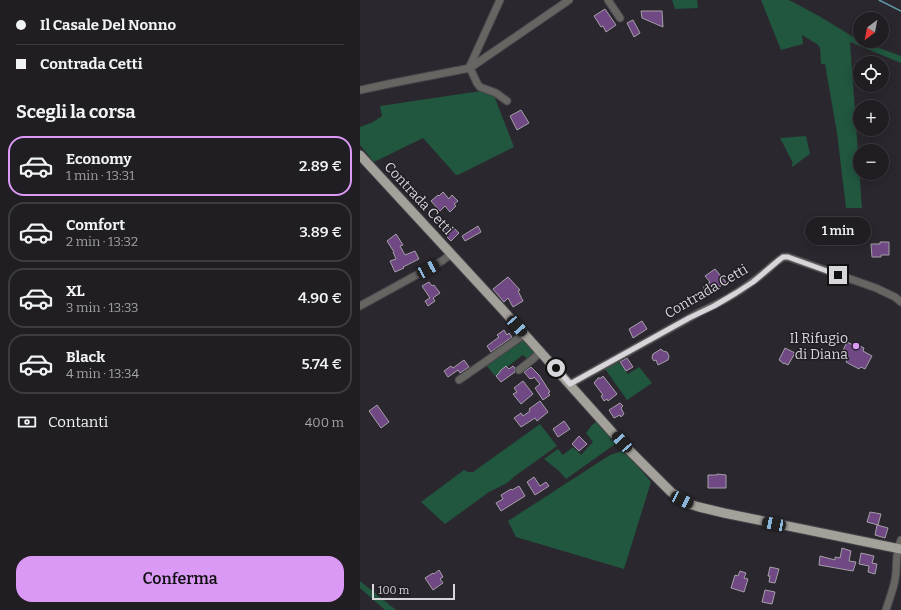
<!DOCTYPE html>
<html lang="it">
<meta charset="utf-8">
<style>
body{margin:0;font-family:Bitter,serif;background:#2d2b2f;color:#f1f3f6;height:100vh;display:flex;flex-direction:column;font-size:15px;white-space:nowrap}
*{box-sizing:border-box;margin:0}
p{font-size:13px;color:#a2a2a5}
.icon{flex:none;width:22px;height:22px;fill:none;stroke:currentColor;stroke-width:2;stroke-linecap:round;stroke-linejoin:round}
.map{position:relative;flex:1;overflow:hidden}
.drawer{display:flex;flex-direction:column;background:#201e22;width:360px}
.drawer>*{flex:none}
.banner{display:grid;align-content:center;height:88px;padding:0 16px;background:#201e22}
.needle{width:26px;rotate:212deg}
.controls{position:absolute;left:493px;top:12px;display:grid;gap:8px}
.controls a{display:grid;place-items:center;width:36px;height:36px;border-radius:50%;background:#201e22;box-shadow:0 2px 10px #0003,0 0 0 1px #3d3c40;font-size:20px}
.scale{position:absolute;left:12px;bottom:10px;width:83px;box-sizing:border-box;padding-left:4px;border:2px solid #d8d6da;border-top:0;font-size:11px;line-height:14px;white-space:nowrap;color:#d8d6da;-webkit-text-stroke:3px #201e24;paint-order:stroke}
.end{position:absolute;width:18px;height:18px;margin:-9px;border:5px solid #d8d6da;background:#111;box-shadow:0 0 0 2px #111}
.from{border-radius:50%}
.bubble{position:absolute;height:28px;border-radius:14px;background:#201e22;box-shadow:0 2px 10px #0003,0 0 0 1px #3d3c40;font-size:13px;font-weight:600;line-height:28px;text-align:center}
.car{position:absolute;width:12px;height:24px;margin:-12px -6px;border-radius:5px;box-shadow:0 0 3px 1px #0007;background:linear-gradient(#222 24%,#8ab4d8 0 40%,#222 0 76%,#8ab4d8 0 86%,#222 0)}
.banner b{display:flex;align-items:center;gap:14px;height:38px;font-size:15px}
.banner b+b{border-top:1px solid #3d3c40}
.banner i{width:10px;height:10px;background:#f1f3f6}
ul{padding:0;list-style:none}
li{display:flex;align-items:center;gap:12px;height:60px;margin:0 8px 6px;padding:0 8px;border:2px solid #3d3c40;border-radius:16px}
li div{flex:1}
li b{display:block;font-size:15px}
li em{font-style:normal;font-weight:600}
li.current{border-color:#db99f6}
li>.icon{width:36px;height:36px;stroke-width:1.5}
h2{padding:0 16px;font-size:18px;line-height:48px}
.pay{display:flex;align-items:center;gap:10px;height:44px;padding:0 16px;font-size:15px}
.pay p{margin-inline-start:auto}
.cta{display:flex;gap:8px;margin-top:auto;padding:8px 16px}
.cta a{flex:1;height:46px;border-radius:16px;background:#db99f6;color:#111;font-size:16px;font-weight:600;line-height:46px;text-align:center}
main{display:flex;flex:1;min-height:0}
.map>svg:first-child{display:block}
</style>
<main>
<section class="drawer">
<div class="banner">
<b><i class="from"></i>Il Casale Del Nonno</b>
<b><i></i>Contrada Cetti</b>
</div>
<h2>Scegli la corsa</h2>
<ul>
<li class="current"><svg class="icon" aria-label="car" viewBox="0 0 24 24"><path d="M5 17H2v-5l4-1 3-4h7l3 4 3 1v5h-3M9 17h6M6 11h13"/><circle cx="7" cy="17" r="2"/><circle cx="17" cy="17" r="2"/></svg><div><b>Economy</b><p>1 min · 13:31</p></div><em>2.89 €</em></li>
<li><svg class="icon" aria-label="car" viewBox="0 0 24 24"><path d="M5 17H2v-5l4-1 3-4h7l3 4 3 1v5h-3M9 17h6M6 11h13"/><circle cx="7" cy="17" r="2"/><circle cx="17" cy="17" r="2"/></svg><div><b>Comfort</b><p>2 min · 13:32</p></div><em>3.89 €</em></li>
<li><svg class="icon" aria-label="car" viewBox="0 0 24 24"><path d="M5 17H2v-5l4-1 3-4h7l3 4 3 1v5h-3M9 17h6M6 11h13"/><circle cx="7" cy="17" r="2"/><circle cx="17" cy="17" r="2"/></svg><div><b>XL</b><p>3 min · 13:33</p></div><em>4.90 €</em></li>
<li><svg class="icon" aria-label="car" viewBox="0 0 24 24"><path d="M5 17H2v-5l4-1 3-4h7l3 4 3 1v5h-3M9 17h6M6 11h13"/><circle cx="7" cy="17" r="2"/><circle cx="17" cy="17" r="2"/></svg><div><b>Black</b><p>4 min · 13:34</p></div><em>5.74 €</em></li>
</ul>
<div class="pay"><svg class="icon" aria-label="cash" viewBox="0 0 24 24"><path d="M3 7h18v10H3z"/><circle cx="12" cy="12" r="2"/></svg>Contanti<p>400 m</p></div>
<div class="cta"><a>Conferma</a></div>
</section>
<div class="map">
<svg width="541" height="610" viewBox="0 0 541 610">
<rect width="100%" height="100%" fill="#2a282e"/>
<g fill="#21563f">
<path d="M312 0H337L338 8 315 9Z"/>
<path d="M401 0H429L459 16 500 41 541 56V63L490 42 502 208H486L477 133 465 64H461L460 48 457 44 442 35 443 44 421 50Z"/>
<path d="M121 91 133 93 154 147 98 175H96L63 138 14 162 0 145V127L13 122 22 116 20 106Z"/>
<path d="M446 136 450 154 432 167V164L433 163 420 138Z"/>
<path d="M165 338 178 352 167 359 163 355 135 376 126 365Z"/>
<path d="M258 362 268 374 279 367 292 383 267 400 245 369Z"/>
<path d="M239 420 258 442 206 479 199 471 184 459 198 449 203 455 213 447 221 455 233 442 226 433 232 425Z"/>
<path d="M180 424 197 446 155 476 147 483 129 492 85 524 61 502 104 470 108 472H113Z"/>
<path d="M262 451 269 456 291 482 264 569 156 537 148 521 250 455Z"/>
<path d="M0 581 36 610H25L0 588Z"/>
</g>
<g fill="none" stroke-linecap="round" stroke-linejoin="round">
<path stroke="#6195a8" stroke-width="1.5" d="M519 0 541 11"/>
</g>
<g fill="#704884" stroke="#a5a0a7">
<path d="M245 9 256 25 246 32 243 26 241 27 234 16Z"/>
<path d="M281 11H302L303 27 282 18Z"/>
<path d="M273 20 280 33 274 37 267 23Z"/>
<path d="M161 110 169 123 157 130 150 116Z"/>
<path d="M83 192 89 199 92 195 98 201 94 204 96 206 90 212 85 206 80 211 71 201 78 195 79 196Z"/>
<path d="M90 226 93 229 94 228 99 233 91 241 87 237H88L84 232 83 231Z"/>
<path d="M118 226 121 232 105 241 102 236Z"/>
<path d="M36 234 43 245 40 246 45 255 55 251 59 259 43 267 44 268 35 272 30 261 36 259 33 252H34L27 241Z"/>
<path d="M520 242H529V255H521V257H512L511 244H520Z"/>
<path d="M355 269 366 282 354 291 353 289 348 293 344 291V286L350 282 345 276Z"/>
<path d="M148 277 160 290 158 291 163 301 153 307 148 298 144 302 133 289Z"/>
<path d="M69 282 72 286 74 285 80 293 73 298 75 301 68 306 65 301 70 298 62 286Z"/>
<path d="M282 321 287 329 273 338 269 329Z"/>
<path d="M144 330 147 335 149 333 152 337 131 352 127 346 139 337 137 335Z"/>
<path d="M487 342 493 345 494 343 504 348 503 351 512 356 505 369 501 367 499 369 486 362 487 360 480 356Z"/>
<path d="M425 348 435 353 428 365 424 363V364L419 360Z"/>
<path d="M301 349 303 351 307 352 309 356 308 360 298 365 296 360 294 361 292 358 293 354Z"/>
<path d="M267 358 273 367 266 371 260 362Z"/>
<path d="M104 360 109 367 100 373 98 370 88 377 84 371 91 366 93 368Z"/>
<path d="M146 366 149 369 153 366 155 368V372L141 382 136 376 140 372V371Z"/>
<path d="M171 367 179 375 190 392 188 393 190 395 183 400 175 388 180 384 174 377 172 379 171 378 170 379 164 372Z"/>
<path d="M243 376 257 394 248 401 247 399 244 401 241 396 243 395 234 383 238 378H241Z"/>
<path d="M163 381 173 394 161 404 153 394 157 392 154 388Z"/>
<path d="M180 401 188 412 177 421 175 418 161 427 154 418 161 413 163 416 170 411 169 409Z"/>
<path d="M260 403 263 406 261 408 264 414 261 417 260 415 254 418 249 410Z"/>
<path d="M17 405 29 422 21 428 9 411Z"/>
<path d="M204 421 210 429 198 437 193 429Z"/>
<path d="M219 436 227 444 219 451 212 444Z"/>
<path d="M357 474 366 475V488H348V475H357Z"/>
<path d="M174 477 180 486 186 482 189 486 175 495 167 482Z"/>
<path d="M159 486 165 496 141 511 136 503 143 499 141 495 151 489 152 490Z"/>
<path d="M510 512 521 514 518 525 507 522Z"/>
<path d="M517 525 528 528 525 538 515 535Z"/>
<path d="M482 548 491 551 489 561 496 562 493 571 459 565 460 556 475 560V557L480 558Z"/>
<path d="M501 553 514 556 512 563 517 564 515 574 508 572 509 566 499 564Z"/>
<path d="M410 567 419 569 415 583 409 582 410 576H408Z"/>
<path d="M79 570 83 577 80 579 83 583 73 590 65 578 73 573 74 574Z"/>
<path d="M380 571 386 573 384 578 388 579 384 592 371 588 375 575 378 576Z"/>
<path d="M405 590 415 592 412 604 402 602Z"/>
</g>
<g fill="none" stroke-linecap="round" stroke-linejoin="round">
<defs>
<g id="minor">
<path d="M248 0 260 18"/>
<path d="M109 68 140 0"/>
<path d="M110 68 117 83 120 87 136 93 147 101"/>
<path d="M0 90 33 83 110 68 209 0"/>
<path d="M0 306 82 261 91 254"/>
<path d="M159 370 173 359 181 351"/>
<path d="M99 380 165 334"/>
<path d="M210 384 340 312C358 304 376 294 392 282 401 276 410 267 419 260L423 257H428L516 288 535 297 541 302"/>
<path d="M526 610C529 600 533 590 535 580 538 565 534 556 541 540"/>
</g>
<path id="major" d="M0 155 142 309 261 442 311 492 329 504 339 507 364 513 541 549"/>
</defs>
<use href="#minor" stroke="#46444a" stroke-width="9"/>
<use href="#major" stroke="#46444a" stroke-width="11"/>
<use href="#minor" stroke="#676562" stroke-width="7"/>
<use href="#major" stroke="#a4a09a" stroke-width="9"/>
</g>
<g fill="none" stroke-linecap="round" stroke-linejoin="round">
<path stroke="#d8d6da" stroke-width="5" d="M196 368 210 384 329 318 354 306 376 293 393 282 419 260 423 257H428L478 275"/>
</g>
<circle fill="#db99f6" stroke="#201e24" stroke-width="1.5" cx="496" cy="346" r="4"/>
<g text-anchor="middle" stroke-width="3" stroke-linejoin="round" paint-order="stroke">
<g font-size="14" fill="#d8d6da" stroke="#201e24">
<text transform="translate(59 198) rotate(47)" y="5">Contrada Cetti</text>
<text transform="translate(346 291) rotate(-30)" y="5">Contrada Cetti</text>
</g>
<g font-size="14" fill="#d8d6da" stroke="#201e24" text-anchor="end">
<text x="488" y="343">Il Rifugio<tspan x="488" dy="16">di Diana</tspan></text>
</g>
</g>
</svg>
<div class="controls">
<a><svg class="needle" viewBox="-14 -14 28 28"><path d="M0-13l5 13h-10z" fill="#e53935"/><path d="M0 13l5-13h-10z" fill="#a2a2a5"/></svg></a>
<a><svg class="icon" aria-label="locate" viewBox="0 0 24 24"><circle cx="12" cy="12" r="6"/><path d="M12 2v4M12 18v4M2 12h4M18 12h4"/></svg></a>
<a>+</a>
<a>−</a>
</div>
<div class="scale">100 m</div>
<i class="end from" style="left:196px;top:368px"></i>
<i class="end" style="left:478px;top:275px"></i>
<div class="bubble" style="left:445px;top:217px;width:66px">1 min</div>
<i class="car" style="left:68px;top:269px;rotate:61deg"></i>
<i class="car" style="left:157px;top:326px;rotate:138deg"></i>
<i class="car" style="left:262px;top:442px;rotate:318deg"></i>
<i class="car" style="left:322px;top:500px;rotate:117deg"></i>
<i class="car" style="left:414px;top:524px;rotate:281deg"></i>
</div>
</main>
